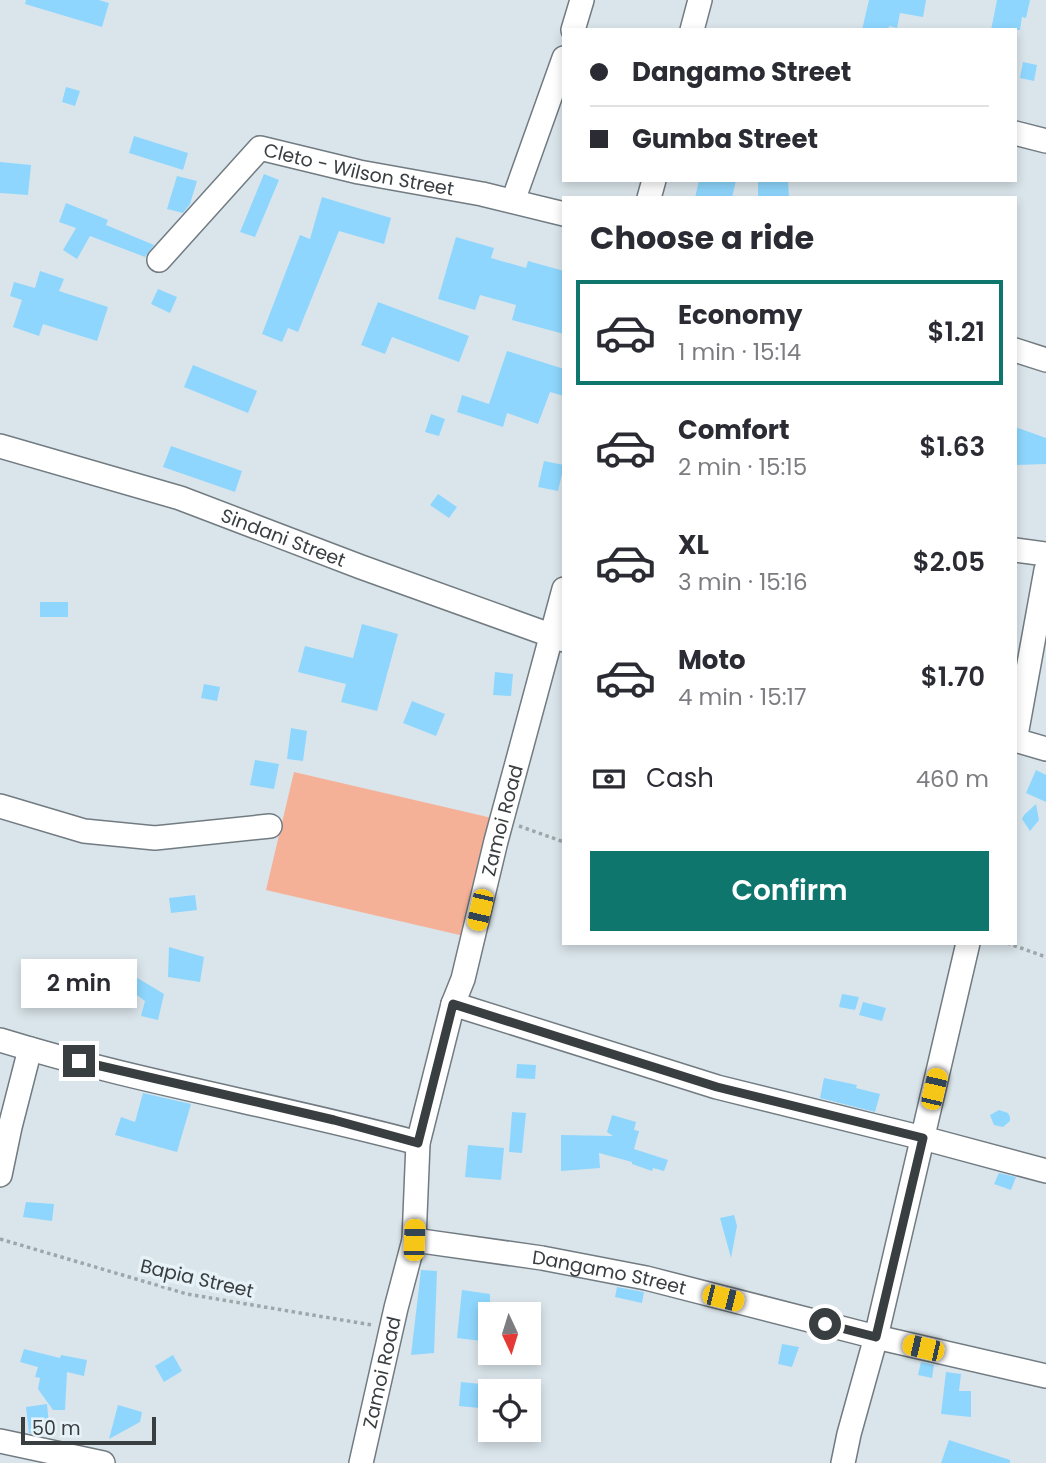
<!DOCTYPE html>
<meta charset="utf-8">
<style>
body{margin:0;font-family:Poppins,sans-serif;background:#f7f7f7;color:#2b2b33;height:100vh;display:flex;flex-direction:column;font-size:26px;white-space:nowrap}
*{box-sizing:border-box;margin:0}
p{font-size:23px;color:#7c7c81}
.icon{flex:none;width:38px;height:38px;fill:none;stroke:currentColor;stroke-width:2;stroke-linecap:round;stroke-linejoin:round}
.map{position:relative;flex:1;overflow:hidden}
.side{position:absolute;left:562px;top:196px;width:455px;height:749px;display:flex;flex-direction:column;background:#fff;border-radius:0px;box-shadow:0 4px 10px #0003}
.side>*{flex:none}
.hud{position:absolute;left:562px;top:28px;width:455px;height:154px;border-radius:0px;box-shadow:0 4px 10px #0003;display:grid;align-content:center;height:154px;padding:0 28px;background:#fff}
.needle{width:46px;rotate:176deg}
.tools{position:absolute;left:478px;top:1302px;display:grid;gap:14px}
.tools a{display:grid;place-items:center;width:63px;height:63px;border-radius:0px;background:#fff;box-shadow:0 4px 10px #0003;font-size:35px}
.scale{position:absolute;left:21px;bottom:18px;width:135px;box-sizing:border-box;padding-left:7px;border:4px solid #393e40;border-top:0;font-size:19px;line-height:24px;white-space:nowrap;color:#393e40;-webkit-text-stroke:5px #e7f2f8;paint-order:stroke}
.end{position:absolute;width:32px;height:32px;margin:-16px;border:9px solid #393e40;background:#fff;box-shadow:0 0 0 4px #fff}
.from{border-radius:50%}
.bubble{position:absolute;height:49px;border-radius:0px;background:#fff;box-shadow:0 4px 10px #0003;font-size:23px;font-weight:600;line-height:49px;text-align:center}
.car{position:absolute;width:21px;height:42px;margin:-21px -10px;border-radius:9px;box-shadow:0 0 5px 2px #0007;background:linear-gradient(#f5c518 24%,#345 0 40%,#f5c518 0 76%,#345 0 86%,#f5c518 0)}
.hud b{display:flex;align-items:center;gap:24px;height:66px;font-size:26px}
.hud b+b{border-top:2px solid #e1e1e2}
.hud i{width:18px;height:18px;background:#2b2b33}
ul{padding:0;list-style:none}
li{display:flex;align-items:center;gap:21px;height:105px;margin:0 14px 10px;padding:0 14px;border:4px solid transparent;border-radius:0px}
li div{flex:1}
li b{display:block;font-size:26px}
li em{font-style:normal;font-weight:600}
li.current{border-color:#0f766e}
li>.icon{width:63px;height:63px;stroke-width:1.5}
h2{padding:0 28px;font-size:32px;line-height:84px}
.pay{display:flex;align-items:center;gap:18px;height:77px;padding:0 28px;font-size:26px}
.pay p{margin-inline-start:auto}
.primary-button{display:flex;gap:14px;margin-top:auto;padding:14px 28px}
.primary-button a{flex:1;height:80px;border-radius:0px;background:#0f766e;color:#fff;font-size:28px;font-weight:600;line-height:80px;text-align:center}
.map>svg:first-child{display:block}
</style>
<div class="map">
<svg width="1046" height="1463" viewBox="0 0 1046 1463">
<rect width="100%" height="100%" fill="#dae5eb"/>
<path fill="#f5b198" d="M294 772 492 818 464 936 266 890Z"/>
<g fill="#8ed6fd">
<path d="M26 0H99L109 3 102 27 25 4Z"/>
<path d="M869 0H926L923 17 900 13 897 28 889 26 888 30H862Z"/>
<path d="M997 0H1030L1026 18 1022 17 1020 30H991Z"/>
<path d="M1023 62 1037 65 1034 81 1020 78Z"/>
<path d="M66 87 80 91 75 106 62 102Z"/>
<path d="M134 136 188 153 183 170 129 153Z"/>
<path d="M0 162 31 165 28 195 0 193Z"/>
<path d="M264 174 279 180 255 237 240 232Z"/>
<path d="M177 176 197 181 190 204 183 213 167 209Z"/>
<path d="M699 180H736L732 198H695Z"/>
<path d="M758 180H788L789 198H758Z"/>
<path d="M322 197 391 218 384 244 339 231 298 332 288 328 282 342 262 334 300 235 310 239Z"/>
<path d="M66 203 108 220 106 225 154 245 145 257 90 236 77 259 63 250 76 228 59 222Z"/>
<path d="M456 237 494 248 491 258 526 268 528 261 564 271V334L512 320 516 305 480 295 475 310 438 299Z"/>
<path d="M40 271 64 279 59 291 108 307 97 341 43 324 39 336 13 327 22 300 10 296 14 282 35 288Z"/>
<path d="M158 289 177 297 170 313 151 304Z"/>
<path d="M378 302 469 336 459 362 392 337 385 354 361 345Z"/>
<path d="M507 351 564 369V396L550 392 538 424 507 413 503 427 457 412 462 395 489 404Z"/>
<path d="M193 365 257 391 248 413 184 387Z"/>
<path d="M431 414 445 419 439 436 425 432Z"/>
<path d="M1015 427 1046 438V464L1015 465Z"/>
<path d="M171 446 242 471 235 492 163 467Z"/>
<path d="M544 461 564 465 558 491 538 487Z"/>
<path d="M438 494 457 507 449 518 430 505Z"/>
<rect x="40" y="602" width="28" height="15"/>
<path d="M362 624 398 634 377 711 341 702 346 684 298 672 305 646 353 658Z"/>
<path d="M495 672 513 674 511 696 493 695Z"/>
<path d="M204 684 220 687 217 701 201 698Z"/>
<path d="M412 701 445 714 436 736 403 723Z"/>
<path d="M291 728 307 731 303 761 287 759Z"/>
<path d="M255 760 279 764 274 789 250 785Z"/>
<path d="M1036 770 1046 775V802L1026 793Z"/>
<path d="M1036 804 1039 820 1030 831 1022 819 1024 815Z"/>
<path d="M195 895 197 910 171 913 169 898Z"/>
<path d="M169 947 204 957 200 982 168 977Z"/>
<path d="M106 959 164 994 158 1020 141 1016 145 1001 100 967Z"/>
<path d="M842 994 859 997 855 1010 839 1007Z"/>
<path d="M863 1002 886 1008 882 1021 859 1015Z"/>
<path d="M517 1064 536 1065 535 1079 516 1078Z"/>
<path d="M824 1078 857 1085 856 1088 880 1094 875 1112 820 1098Z"/>
<path d="M143 1093 191 1104 177 1152 115 1135 121 1117 135 1122Z"/>
<path d="M999 1110 1008 1113 1010 1117V1121L1003 1127 994 1125 990 1115Z"/>
<path d="M512 1112 526 1113 522 1153 509 1152Z"/>
<path d="M612 1115 636 1122 634 1130 639 1131 634 1149 668 1160 664 1171 653 1168 652 1171 632 1164V1162L599 1153 600 1168 561 1171V1135L613 1136 607 1132Z"/>
<path d="M468 1145 504 1148 501 1180 465 1177Z"/>
<path d="M999 1173 1016 1177 1011 1190 994 1184Z"/>
<path d="M26 1202 54 1204 52 1221 23 1217Z"/>
<path d="M734 1215 737 1226 731 1258 720 1218Z"/>
<path d="M421 1270 437 1271 434 1353 411 1355Z"/>
<path d="M617 1287 644 1292 642 1303 615 1297Z"/>
<path d="M462 1290 490 1294V1342L457 1338Z"/>
<path d="M782 1344 799 1347 792 1367 778 1364Z"/>
<path d="M24 1349 60 1358 61 1355 87 1360 84 1376 67 1372 65 1410H53L38 1389 40 1378 35 1377 38 1367 20 1362Z"/>
<path d="M173 1355 182 1371 164 1382 155 1366Z"/>
<path d="M921 1362 934 1365 932 1378 918 1375Z"/>
<path d="M946 1372 961 1374 959 1391H971V1417L941 1414Z"/>
<path d="M461 1382 490 1385V1409L459 1406Z"/>
<path d="M47 1404 50 1435 29 1433 26 1407Z"/>
<path d="M118 1405 142 1412 140 1422 109 1439Z"/>
<path d="M949 1440 1010 1460V1463H941Z"/>
</g>
<g fill="none" stroke-linecap="round" stroke-linejoin="round">
<defs>
<g id="minor">
<path d="M573 30 582 0"/>
<path d="M692 30 700 0"/>
<path d="M1015 133 1046 141"/>
<path d="M649 198 654 180"/>
<path d="M513 201 564 58"/>
<path id="s1" d="M159 260 260 148 359 172 482 194 564 214"/>
<path d="M1015 350 1046 360"/>
<path id="s2" d="M0 446 180 498 361 567 564 640"/>
<path d="M1015 550 1046 554"/>
<path d="M1015 740 1046 749"/>
<path d="M1015 741 1046 570"/>
<path d="M0 806 84 831 155 838 270 826"/>
<path d="M453 1004 717 1087 923 1138 1046 1171"/>
<path d="M0 1040C136 1082 280 1106 418 1143"/>
<path d="M0 1175 10 1127 30 1049"/>
<path id="s3" d="M414 1240 542 1258 646 1278 876 1337 1046 1376"/>
<path d="M0 1441 103 1463"/>
<path id="s4" d="M361 1463 396 1308 414 1240 418 1143 453 1004 463 979 496 841 564 589"/>
<path d="M843 1463 849 1434 876 1337 968 943"/>
</g>
</defs>
<use href="#minor" stroke="#717b81" stroke-width="26"/>
<g stroke="#9da6aa" stroke-width="3.5" stroke-dasharray="3.5 3.5" stroke-linecap="butt">
<path d="M519 826 564 842"/>
<path d="M1007 943 1046 957"/>
<path d="M0 1239 187 1294 372 1325"/>
</g>
<use href="#minor" stroke="#fff" stroke-width="23"/>
</g>
<g fill="none" stroke-linecap="round" stroke-linejoin="round">
<path stroke="#393e40" stroke-width="9" d="M79 1061 334 1120 418 1143 453 1004 717 1087 923 1138 876 1337 825 1324"/>
</g>
<g text-anchor="middle" stroke-width="7" stroke-linejoin="round" paint-order="stroke">
<g font-size="19" fill="#393e40" stroke="#e7f2f8">
<text dy="7" stroke="none"><textPath href="#s1" startOffset="252">Cleto - Wilson Street</textPath></text>
<text dy="7" stroke="none"><textPath href="#s2" startOffset="298">Sindani Street</textPath></text>
<text dy="7" stroke="none"><textPath href="#s4" startOffset="660">Zamoi Road</textPath></text>
<text dy="7" stroke="none"><textPath href="#s3" startOffset="198">Dangamo Street</textPath></text>
<text transform="translate(197 1278) rotate(13)" y="7">Bapia Street</text>
<text dy="7" stroke="none"><textPath href="#s4" startOffset="93">Zamoi Road</textPath></text>
</g>
</g>
</svg>
<div class="tools">
<a><svg class="needle" viewBox="-14 -14 28 28"><path d="M0-13l5 13h-10z" fill="#e53935"/><path d="M0 13l5-13h-10z" fill="#7c7c81"/></svg></a>
<a><svg class="icon" aria-label="locate" viewBox="0 0 24 24"><circle cx="12" cy="12" r="6"/><path d="M12 2v4M12 18v4M2 12h4M18 12h4"/></svg></a>
</div>
<div class="scale">50 m</div>
<i class="end from" style="left:825px;top:1324px"></i>
<i class="end" style="left:79px;top:1061px"></i>
<div class="bubble" style="left:21px;top:959px;width:116px">2 min</div>
<i class="car" style="left:480px;top:910px;rotate:193deg"></i>
<i class="car" style="left:934px;top:1089px;rotate:13deg"></i>
<i class="car" style="left:414px;top:1240px;rotate:2deg"></i>
<i class="car" style="left:723px;top:1298px;rotate:104deg"></i>
<i class="car" style="left:923px;top:1348px;rotate:283deg"></i>
<div class="hud">
<b><i class="from"></i>Dangamo Street</b>
<b><i></i>Gumba Street</b>
</div>
<section class="side">
<h2>Choose a ride</h2>
<ul>
<li class="current"><svg class="icon" aria-label="car" viewBox="0 0 24 24"><path d="M5 17H2v-5l4-1 3-4h7l3 4 3 1v5h-3M9 17h6M6 11h13"/><circle cx="7" cy="17" r="2"/><circle cx="17" cy="17" r="2"/></svg><div><b>Economy</b><p>1 min · 15:14</p></div><em>$1.21</em></li>
<li><svg class="icon" aria-label="car" viewBox="0 0 24 24"><path d="M5 17H2v-5l4-1 3-4h7l3 4 3 1v5h-3M9 17h6M6 11h13"/><circle cx="7" cy="17" r="2"/><circle cx="17" cy="17" r="2"/></svg><div><b>Comfort</b><p>2 min · 15:15</p></div><em>$1.63</em></li>
<li><svg class="icon" aria-label="car" viewBox="0 0 24 24"><path d="M5 17H2v-5l4-1 3-4h7l3 4 3 1v5h-3M9 17h6M6 11h13"/><circle cx="7" cy="17" r="2"/><circle cx="17" cy="17" r="2"/></svg><div><b>XL</b><p>3 min · 15:16</p></div><em>$2.05</em></li>
<li><svg class="icon" aria-label="car" viewBox="0 0 24 24"><path d="M5 17H2v-5l4-1 3-4h7l3 4 3 1v5h-3M9 17h6M6 11h13"/><circle cx="7" cy="17" r="2"/><circle cx="17" cy="17" r="2"/></svg><div><b>Moto</b><p>4 min · 15:17</p></div><em>$1.70</em></li>
</ul>
<div class="pay"><svg class="icon" aria-label="cash" viewBox="0 0 24 24"><path d="M3 7h18v10H3z"/><circle cx="12" cy="12" r="2"/></svg>Cash<p>460 m</p></div>
<div class="primary-button"><a>Confirm</a></div>
</section>
</div>
